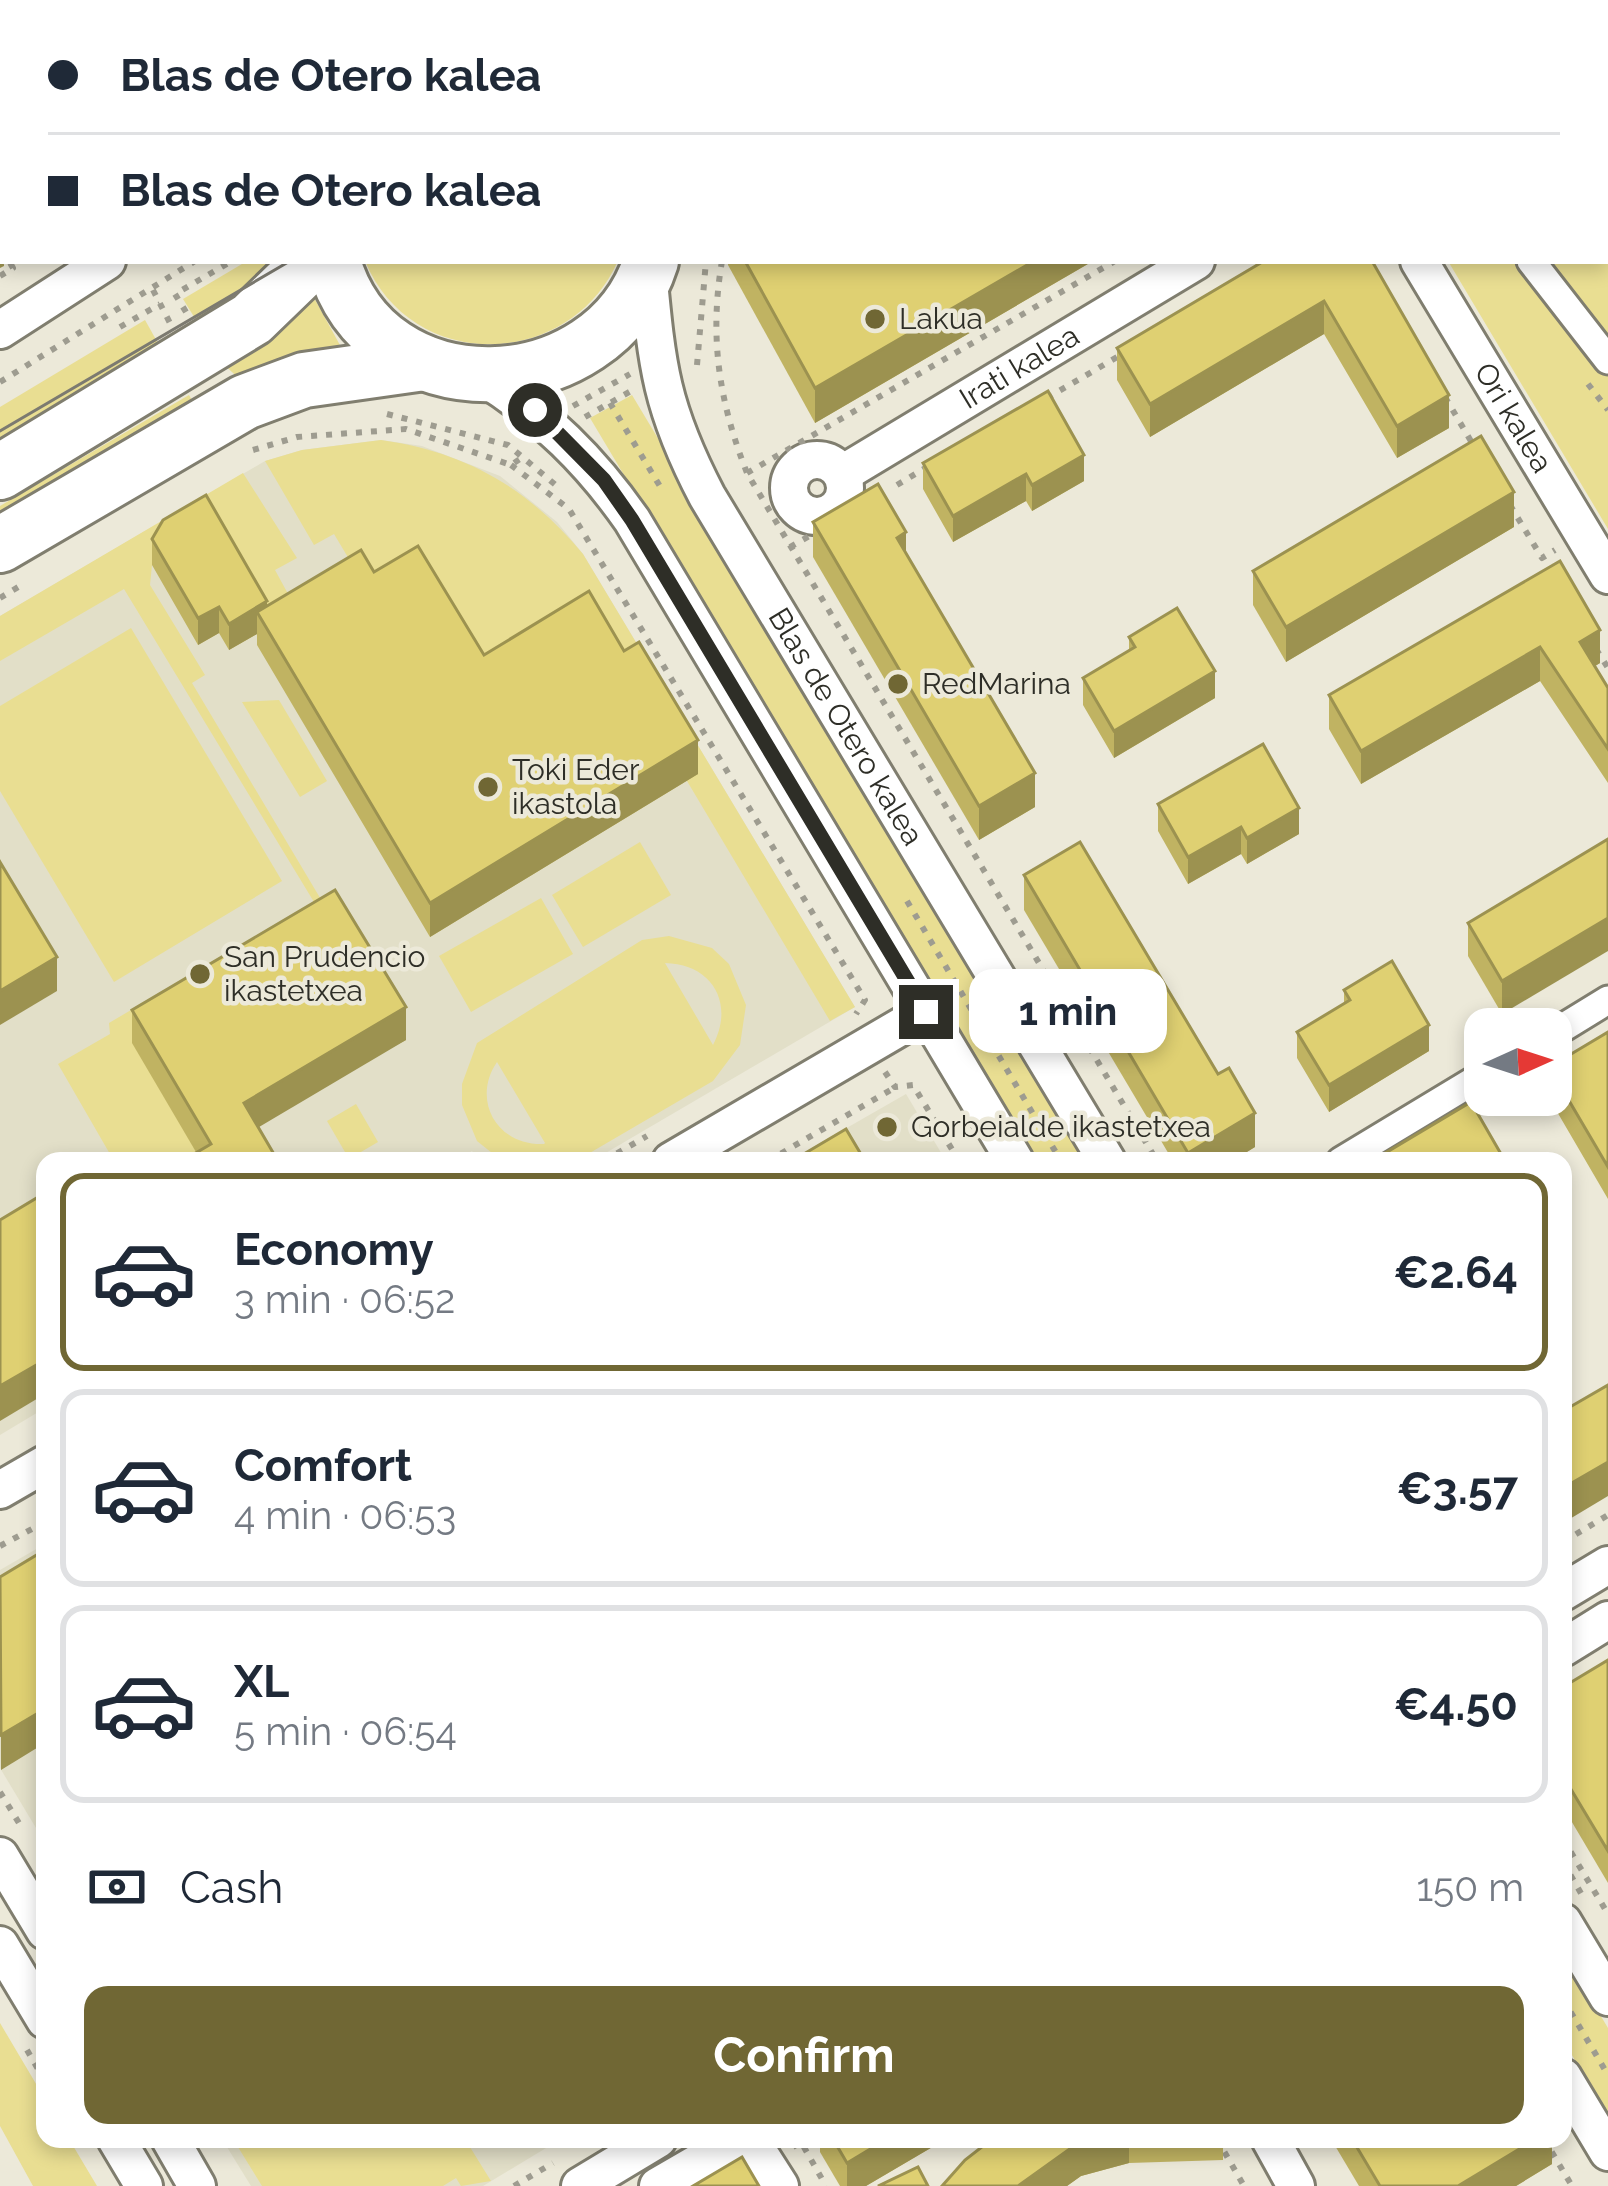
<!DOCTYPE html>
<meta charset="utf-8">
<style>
body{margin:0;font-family:Raleway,sans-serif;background:#f2f2f3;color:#1f2937;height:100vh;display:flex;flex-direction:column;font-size:45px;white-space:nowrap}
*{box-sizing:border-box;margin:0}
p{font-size:39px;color:#747a83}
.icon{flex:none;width:66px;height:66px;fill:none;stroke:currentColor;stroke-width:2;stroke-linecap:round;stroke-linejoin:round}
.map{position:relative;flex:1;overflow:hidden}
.side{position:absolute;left:36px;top:1152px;width:1536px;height:996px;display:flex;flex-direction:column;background:#fff;border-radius:24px;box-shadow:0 6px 18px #0003}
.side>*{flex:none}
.top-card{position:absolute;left:0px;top:0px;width:1608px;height:264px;box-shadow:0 6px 18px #0003;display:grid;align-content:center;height:264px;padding:0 48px;background:#fff}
.needle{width:78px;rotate:87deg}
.buttons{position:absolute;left:1464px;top:1008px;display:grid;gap:24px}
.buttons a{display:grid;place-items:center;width:108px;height:108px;border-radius:24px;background:#fff;box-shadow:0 6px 18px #0003;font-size:60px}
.end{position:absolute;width:54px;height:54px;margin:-27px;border:15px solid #2e2e27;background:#fff;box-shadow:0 0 0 6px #fff}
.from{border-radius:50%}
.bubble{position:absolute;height:84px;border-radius:24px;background:#fff;box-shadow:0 6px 18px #0003;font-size:39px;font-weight:700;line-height:84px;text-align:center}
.top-card b{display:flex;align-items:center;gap:42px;height:114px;font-size:45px}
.top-card b+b{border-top:3px solid #e0e1e3}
.top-card i{width:30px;height:30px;background:#1f2937}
ul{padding:21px 0 0;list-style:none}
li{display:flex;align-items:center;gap:36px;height:198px;margin:0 24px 18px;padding:0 24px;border:6px solid #e0e1e3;border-radius:24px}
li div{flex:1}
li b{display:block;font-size:45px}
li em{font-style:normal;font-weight:700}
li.active{border-color:#706734}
li>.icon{width:108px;height:108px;stroke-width:1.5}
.pay{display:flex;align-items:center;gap:30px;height:132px;padding:0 48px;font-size:45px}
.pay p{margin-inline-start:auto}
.cta{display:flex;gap:24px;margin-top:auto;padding:24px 48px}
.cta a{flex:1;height:138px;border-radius:24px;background:#706734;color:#fff;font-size:48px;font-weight:700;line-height:138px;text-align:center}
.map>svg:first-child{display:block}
</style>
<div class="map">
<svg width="1608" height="2186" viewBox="0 0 1608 2186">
<rect width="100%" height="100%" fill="#ece9d9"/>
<g fill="#e2dfc8">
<path d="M381 440 422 446 500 476 557 522 583 554 855 1007 592 1161H479L472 1151 455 1161H45V1408L0 1435V616L265 461 302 450Z"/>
<path d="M906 1094 946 1161H789Z"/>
<path d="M45 1544V1843L0 1768V1570Z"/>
<path d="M222 2139H561L483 2186H251Z"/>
</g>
<g fill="#e9de92" fill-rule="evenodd">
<path d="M1608 79V529L1448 261H1605Z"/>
<path d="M247 261H270L247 292 196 320 183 299Z"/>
<path d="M365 261H618C569 370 412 374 365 261Z"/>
<path d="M312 294 341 347 245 384 220 361Z"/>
<path d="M145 320 159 345 0 439V407Z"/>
<path d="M189 395 198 411 0 529V506Z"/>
<path d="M632 395 1091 1161H1033L590 418Z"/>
<path d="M381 440C466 452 528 488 583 554L855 1007 830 1021 687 781 537 732 355 569 334 534 314 545 265 461 302 450Z"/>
<path d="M243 473 297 558 275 570 293 603 263 620 163 546 152 565 150 585 205 675 192 683 335 923 201 1161H114L58 1064 110 1034 109 1023 314 902 124 589 0 661V616Z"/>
<path d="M131 628 282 881 114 982 0 791V706Z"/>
<path d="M279 700 327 781 300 797 242 702Z"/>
<path d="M640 842 671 895 583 947 552 895Z"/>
<path d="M541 898 573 954 471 1012 439 956Z"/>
<path d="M669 936 712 948 729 964 746 1005 740 1045 713 1081 576 1161H502L477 1141 462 1105V1084L477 1043 642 940ZM665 963C712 964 735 1003 713 1045ZM497 1062 545 1143 544 1144C497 1146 471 1100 497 1062Z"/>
<path d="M356 1104 378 1142 349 1159 327 1121Z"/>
<path d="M1563 1953 1608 2028V2116L1563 2040Z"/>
<path d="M0 2023 45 2099V2139H69L97 2186H33L0 2126Z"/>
<path d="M233 2139H465L491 2181 461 2186 456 2178 443 2186H262Z"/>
</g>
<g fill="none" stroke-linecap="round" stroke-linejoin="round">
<defs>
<g id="pedestrian">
<path d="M1355 0 1357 3"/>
<path d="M1605 12 1608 10"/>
<path d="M1531 261 1608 360"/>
<path d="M1551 1035 1608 1000"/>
<path d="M1341 1161 1485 1074"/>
</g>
<g id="minor">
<path d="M200 0 201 3"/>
<path d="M1262 0 1264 3"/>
<path id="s1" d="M1419 261 1608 575"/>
<path id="s2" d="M648 271C657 367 661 408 707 496L1107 1161"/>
<path d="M0 330 107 261"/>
<path d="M483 377C545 416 590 460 632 520L1015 1161"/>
<circle cx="817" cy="488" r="28"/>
<path id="s3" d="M842 474 1196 261"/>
<path d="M671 1161 926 1012"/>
<path d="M0 1490 45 1464"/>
<path d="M1563 1592 1608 1565"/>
<path d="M1563 1648 1608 1620"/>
<path d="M0 1856 45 1931"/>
<path d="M1563 1922 1608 1997"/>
<path d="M0 1945 45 2020"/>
<path d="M1563 2077 1608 2152"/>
<path d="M116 2139 144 2186"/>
<path d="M170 2139 197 2186"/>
<path d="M750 2139 780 2186"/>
<path d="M1270 2139 1296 2186"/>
<path d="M580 2186 658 2139"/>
<path d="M658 2186 739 2139"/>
</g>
<g id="secondary">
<path d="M312 0 313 3"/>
<path d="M449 0 453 3"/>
<path d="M795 3 800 0"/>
<path d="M918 3 924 0"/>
<path d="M333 261C376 416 604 408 651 261"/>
<path d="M0 472 252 319 312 261"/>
<path d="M0 545 245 402 304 380 424 363"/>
</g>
</defs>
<use href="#pedestrian" stroke="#807e6f" stroke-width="33"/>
<use href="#minor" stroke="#807e6f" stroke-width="42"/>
<use href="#secondary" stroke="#807e6f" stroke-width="60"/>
<g stroke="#9e9c90" stroke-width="6" stroke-dasharray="6 9" stroke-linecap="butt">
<path d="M150 0 152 3"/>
<path d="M512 0 519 3"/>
<path d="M560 0 573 3"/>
<path d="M1402 0 1404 3"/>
<path d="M680 3 685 0"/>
<path d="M0 138 3 143"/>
<path d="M0 162 3 161"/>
<path d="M722 261C709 337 719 402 747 473L1157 1161"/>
<path d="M0 276 13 268 9 261"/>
<path d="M153 290 170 323"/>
<path d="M186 312 175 294 232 261"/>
<path d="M120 327 160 304"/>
<path d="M697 365 706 261"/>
<path d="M0 382 195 261"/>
<path d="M1588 384 1608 410"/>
<path d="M1445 397 1475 448"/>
<path d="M1047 398 1119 356"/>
<path d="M610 403 664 493"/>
<path d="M573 406 630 374"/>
<path d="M387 414 508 445 558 487"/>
<path d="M585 417 631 391"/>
<path d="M253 450 297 437 406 429 511 465 523 457"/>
<path d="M511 465 569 509 865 1000 856 1014"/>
<path d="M747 473 1115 261"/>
<path d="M897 485 927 467"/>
<path d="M1510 505 1542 558 1555 550"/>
<path d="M790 547 818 531"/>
<path d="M0 598 20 586"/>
<path d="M1596 649 1608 668"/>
<path d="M907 901 1061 1161"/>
<path d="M885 1072 895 1087 913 1085 959 1161"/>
<path d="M604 1161 647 1136"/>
<path d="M768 1161 894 1088"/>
<path d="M1563 1542 1608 1515"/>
<path d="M0 1546 45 1522"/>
<path d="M0 1792 22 1828"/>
<path d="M1563 1839 1608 1914"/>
<path d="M1563 1862 1582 1895"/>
<path d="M1563 1999 1608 2075"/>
<path d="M27 2050 45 2081"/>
<path d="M1217 2139 1244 2186"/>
<path d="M1544 2139 1572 2186"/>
<path d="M793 2147 801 2142 826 2186"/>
<path d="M514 2186 553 2163"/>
</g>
<use href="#pedestrian" stroke="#fff" stroke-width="27"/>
<use href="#minor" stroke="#fff" stroke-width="36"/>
<use href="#secondary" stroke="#fff" stroke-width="54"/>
<g stroke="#7c7a70" stroke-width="3">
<path d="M717 3 721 0"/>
<path d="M750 3 755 0"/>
<path d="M0 431 290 261"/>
</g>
</g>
<g fill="#c0b362">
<path d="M0 0 3 3V72L0 67Z"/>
<path d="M728 261H1093L815 423 728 265Z"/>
<path d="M1372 261 1449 428 1397 458 1324 334 1150 437 1117 380V348Z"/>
<path d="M923 463 1084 481 1032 511 1026 501 953 542 923 489Z"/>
<path d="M813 522 906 553 1035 807 979 840 813 557Z"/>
<path d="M1514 527 1286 662 1253 605V571Z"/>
<path d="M152 539 267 605 374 572 484 655 698 774 430 937 257 645V634L229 650 219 633 198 645 152 565Z"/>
<path d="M1560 561 1600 663 1595 666 1608 688V783L1540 681 1361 784 1329 729V695Z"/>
<path d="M1129 637 1215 698 1114 758 1083 705V678L1129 650Z"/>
<path d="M1158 804 1299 834 1247 864 1241 854 1188 884 1158 831Z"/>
<path d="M1608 839 1502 1014 1468 956V923Z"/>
<path d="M1024 875 1255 1147 1232 1161H1173L1024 910Z"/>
<path d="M1344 990 1429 1051 1329 1112 1297 1058V1032L1344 1004Z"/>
<path d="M132 1010 406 1040 196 1152 132 1043Z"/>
<path d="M1608 1032V1199L1549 1098V1095H1551V1066Z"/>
<path d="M1608 1660V1883L1563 1807V1687Z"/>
<path d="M820 2139H946L866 2186H840L820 2152Z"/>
<path d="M992 2139H1223V2160L1129 2163 1081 2176 1067 2186H942Z"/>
<path d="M1331 2139H1552V2164L1516 2186H1359Z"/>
</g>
<g fill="#9c9250">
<path d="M3 240 4 266 0 268V242Z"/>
<path d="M1034 261H1093L815 423V388Z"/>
<path d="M1324 301V334L1150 437V404Z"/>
<path d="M1449 395V428L1397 458V426Z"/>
<path d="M1084 455V481L1032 511V485Z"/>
<path d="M1026 474V501L953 542V516Z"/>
<path d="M1514 492V527L1286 662V627Z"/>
<path d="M906 532V567L897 538Z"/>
<path d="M267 601V628L257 612V634L229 650V624Z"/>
<path d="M219 607V633L198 645V618Z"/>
<path d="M1600 630V663L1580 675V642Z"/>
<path d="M1540 647V681L1361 784V751Z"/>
<path d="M1215 671V698L1114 758V731Z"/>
<path d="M698 740V774L430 937V903Z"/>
<path d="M1035 773V807L979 840V806Z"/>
<path d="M1299 808V834L1247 864V838Z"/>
<path d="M1241 827V854L1188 884V857Z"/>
<path d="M1608 918V951L1502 1014V981Z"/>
<path d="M57 957V991L0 1025V991Z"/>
<path d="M406 1007V1040L244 1136V1103Z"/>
<path d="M1429 1025V1051L1329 1112V1085Z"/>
<path d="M1255 1113V1147L1232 1161H1188V1153Z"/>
<path d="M45 1360V1394L0 1421V1386Z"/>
<path d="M1608 1462V1496L1563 1523V1488Z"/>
<path d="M45 1709V1743L1 1770V1735Z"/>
<path d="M887 2139H946L866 2186H847V2163Z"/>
<path d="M1090 2139H1129V2163L1081 2176 1067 2186H1018L1081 2141Z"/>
<path d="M1536 2139H1552V2164L1516 2186H1458Z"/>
</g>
<g fill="#dfd072" stroke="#9c9250" stroke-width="3">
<path d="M0 0H147L149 3H3V46L0 41Z"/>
<path d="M979 0H1231L1233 3H974Z"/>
<path d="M745 261H1034L815 388Z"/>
<path d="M1264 261H1372L1449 395 1397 426 1324 301 1150 404 1117 348Z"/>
<path d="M1048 391 1084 455 1032 485 1026 474 953 516 923 463Z"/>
<path d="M1481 436 1514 492 1286 627 1253 571Z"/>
<path d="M878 484 906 532 897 538 1035 773 979 806 813 522Z"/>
<path d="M206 495 267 601 229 624 219 607 198 618 152 539 163 520Z"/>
<path d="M418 546 484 655 589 591 624 651 639 642 698 740 430 903 257 612 361 550 374 572Z"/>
<path d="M1560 561 1600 630 1580 642 1608 688V749L1540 647 1361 751 1329 695Z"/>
<path d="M1177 608 1215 671 1114 731 1083 678 1135 647 1129 637Z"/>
<path d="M1263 744 1299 808 1247 838 1241 827 1188 857 1158 804Z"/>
<path d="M1608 839V918L1502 981 1468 923Z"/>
<path d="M1080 842 1218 1074 1229 1068 1255 1113 1188 1153 1024 875Z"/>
<path d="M0 862 57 957 0 991Z"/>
<path d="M335 890 406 1007 244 1103 278 1161H182L211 1144 132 1010Z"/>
<path d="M1392 961 1429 1025 1329 1085 1297 1032 1350 1000 1344 990Z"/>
<path d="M1608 1032V1167L1551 1070V1066Z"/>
<path d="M1471 1102 1501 1154 1489 1161H1372Z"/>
<path d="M846 1129 865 1161H792Z"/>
<path d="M45 1193V1360L0 1386V1220Z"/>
<path d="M1608 1385V1462L1563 1488V1411Z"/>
<path d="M45 1550V1709L1 1735 0 1577Z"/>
<path d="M1608 1660V1851L1563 1776V1687Z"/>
<path d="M833 2139H887L847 2163Z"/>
<path d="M992 2139H1090L1081 2141 1018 2186H942L965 2160Z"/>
<path d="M1352 2139H1536L1458 2186H1380Z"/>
<path d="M742 2157 759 2186H693Z"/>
<path d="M918 2167 928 2186H878Z"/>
</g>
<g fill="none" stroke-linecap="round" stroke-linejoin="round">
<path stroke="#2e2e27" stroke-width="15" d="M535 410 604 480 632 520 926 1012"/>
</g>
<g fill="#706734" stroke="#ece9d9" stroke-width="4.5">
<circle cx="875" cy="319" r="12"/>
<circle cx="898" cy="684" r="12"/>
<circle cx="488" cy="787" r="12"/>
<circle cx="200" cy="974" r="12"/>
<circle cx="887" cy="1127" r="12"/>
</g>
<g text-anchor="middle" stroke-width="9" stroke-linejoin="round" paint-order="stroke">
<g font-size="30" fill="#2e2e27" stroke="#ece9d9" text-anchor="start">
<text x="899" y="329">Lakua</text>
<text x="922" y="694">RedMarina</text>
<text x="512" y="780">Toki Eder<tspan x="512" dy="34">ikastola</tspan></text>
<text x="224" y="967">San Prudencio<tspan x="224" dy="34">ikastetxea</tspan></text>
<text x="911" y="1137">Gorbeialde ikastetxea</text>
</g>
<g font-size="30" fill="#2e2e27" stroke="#ece9d9">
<text dy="10" stroke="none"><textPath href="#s3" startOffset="207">Irati kalea</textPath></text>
<text dy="10" stroke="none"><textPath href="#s1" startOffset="183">Ori kalea</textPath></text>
<text dy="10" stroke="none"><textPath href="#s2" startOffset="504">Blas de Otero kalea</textPath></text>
</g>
</g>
</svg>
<div class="buttons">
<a><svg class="needle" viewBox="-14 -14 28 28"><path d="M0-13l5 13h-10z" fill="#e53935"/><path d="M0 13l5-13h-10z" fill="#747a83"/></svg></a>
</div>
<i class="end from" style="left:535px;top:410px"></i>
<i class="end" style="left:926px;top:1012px"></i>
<div class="bubble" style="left:969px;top:969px;width:198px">1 min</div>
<div class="top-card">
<b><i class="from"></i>Blas de Otero kalea</b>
<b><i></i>Blas de Otero kalea</b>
</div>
<section class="side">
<ul>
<li class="active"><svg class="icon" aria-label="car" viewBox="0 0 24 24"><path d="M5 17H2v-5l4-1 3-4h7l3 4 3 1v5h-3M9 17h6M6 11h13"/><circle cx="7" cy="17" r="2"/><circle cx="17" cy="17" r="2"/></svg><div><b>Economy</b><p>3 min · 06:52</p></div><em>€2.64</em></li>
<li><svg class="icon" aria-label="car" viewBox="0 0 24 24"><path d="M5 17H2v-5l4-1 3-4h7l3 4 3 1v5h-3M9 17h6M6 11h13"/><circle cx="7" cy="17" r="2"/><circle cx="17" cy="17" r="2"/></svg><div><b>Comfort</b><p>4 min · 06:53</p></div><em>€3.57</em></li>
<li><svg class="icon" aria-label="car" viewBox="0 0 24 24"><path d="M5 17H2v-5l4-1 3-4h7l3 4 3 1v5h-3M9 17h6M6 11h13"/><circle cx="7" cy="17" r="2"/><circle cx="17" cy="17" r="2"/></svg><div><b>XL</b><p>5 min · 06:54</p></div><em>€4.50</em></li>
</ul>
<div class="pay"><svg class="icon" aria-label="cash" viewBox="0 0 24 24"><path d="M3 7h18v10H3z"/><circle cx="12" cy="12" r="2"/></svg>Cash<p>150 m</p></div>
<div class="cta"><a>Confirm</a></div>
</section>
</div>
